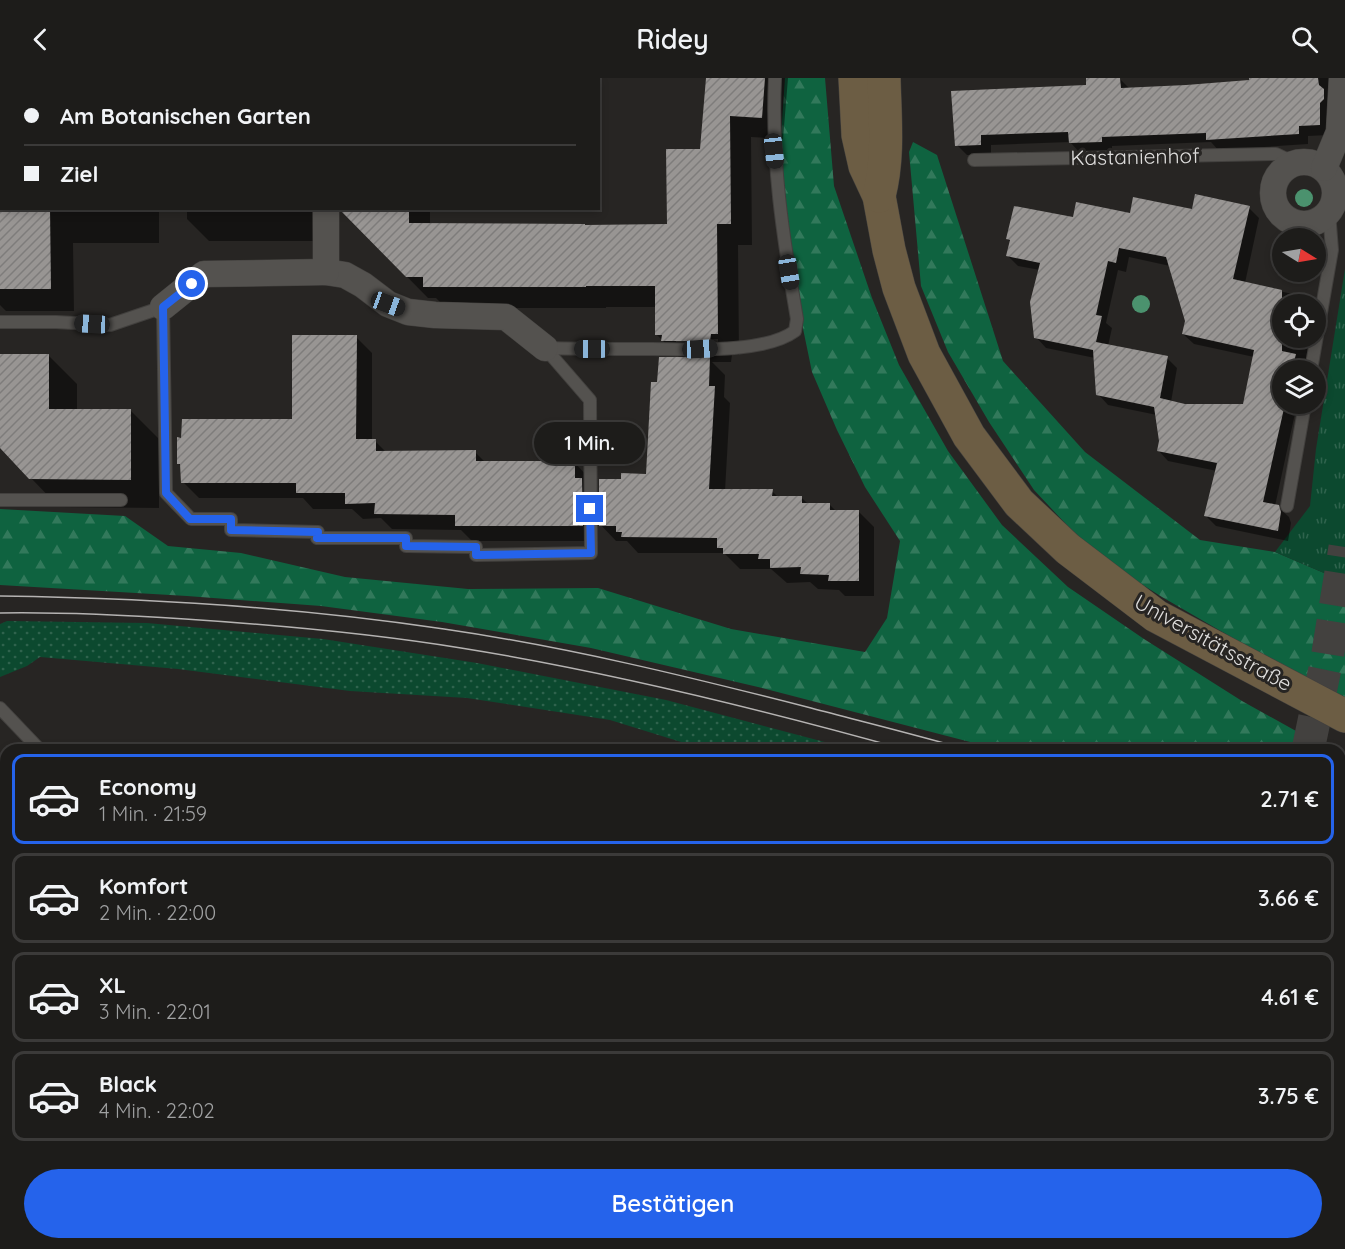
<!DOCTYPE html>
<html lang="de">
<meta charset="utf-8">
<style>
body{margin:0;font-family:Quicksand,sans-serif;background:#252523;color:#f1f3f6;height:100vh;display:flex;flex-direction:column;font-size:22px;white-space:nowrap}
*{box-sizing:border-box;margin:0}
p{font-size:20px;color:#a0a1a2}
.icon{flex:none;width:33px;height:33px;fill:none;stroke:currentColor;stroke-width:2;stroke-linecap:round;stroke-linejoin:round}
.map{position:relative;flex:1;overflow:hidden}
.side{position:absolute;left:0px;top:666px;width:1346px;height:506px;display:flex;flex-direction:column;background:#1d1c1a;border-radius:18px 18px 0 0;box-shadow:0 3px 9px #0003,0 0 0 2px #3b3a39}
.side>*{flex:none}
.top-card{position:absolute;left:0px;top:0px;width:600px;height:132px;box-shadow:0 3px 9px #0003,0 0 0 2px #3b3a39;display:grid;align-content:center;height:132px;padding:0 24px;background:#1d1c1a}
.needle{width:39px;rotate:101deg}
.buttons{position:absolute;left:1272px;top:150px;display:grid;gap:12px}
.buttons a{display:grid;place-items:center;width:54px;height:54px;border-radius:50%;background:#1d1c1a;box-shadow:0 3px 9px #0003,0 0 0 2px #3b3a39;font-size:30px}
.end{position:absolute;width:27px;height:27px;margin:-14px;border:8px solid #2563eb;background:#fff;box-shadow:0 0 0 3px #fff}
.from{border-radius:50%}
.bubble{position:absolute;height:42px;border-radius:21px;background:#1d1c1a;box-shadow:0 3px 9px #0003,0 0 0 2px #3b3a39;font-size:20px;font-weight:600;line-height:42px;text-align:center}
.car{position:absolute;width:18px;height:36px;margin:-18px -9px;border-radius:8px;box-shadow:0 0 4px 2px #0007;background:linear-gradient(#222 24%,#8ab4d8 0 40%,#222 0 76%,#8ab4d8 0 86%,#222 0)}
.top-card b{display:flex;align-items:center;gap:21px;height:57px;font-size:22px}
.top-card b+b{border-top:2px solid #3b3a39}
.top-card i{width:15px;height:15px;background:#f1f3f6}
ul{padding:10px 0 0;list-style:none}
li{display:flex;align-items:center;gap:18px;height:90px;margin:0 12px 9px;padding:0 12px;border:3px solid #3b3a39;border-radius:12px}
li div{flex:1}
li b{display:block;font-size:22px}
li em{font-style:normal;font-weight:600}
li.active{border-color:#2563eb}
li>.icon{width:54px;height:54px;stroke-width:1.5}
.action{display:flex;gap:12px;margin-top:auto;padding:12px 24px}
.action a{flex:1;height:69px;border-radius:36px;background:#2563eb;color:#fff;font-size:24px;font-weight:600;line-height:69px;text-align:center}
header{display:flex;justify-content:space-between;align-items:center;height:78px;padding:0 24px;background:#1d1c1a;font-size:27px;font-weight:600}
.map>svg:first-child{display:block}
</style>
<header><svg class="icon" aria-label="back" viewBox="0 0 24 24"><path d="M15 5l-7 7 7 7"/></svg>Ridey<svg class="icon" aria-label="search" viewBox="0 0 24 24"><circle cx="10" cy="10" r="6"/><path d="M15 15l6 6"/></svg></header>
<div class="map">
<svg width="1345" height="1171" viewBox="0 0 1345 1171">
<defs>
<pattern id="grass-dots" width="8" height="8" patternUnits="userSpaceOnUse" patternTransform="scale(1.5)"><rect width="8" height="8" fill="#0c492f"/><path d="M2 2h.1M6 6h.1" fill="none" stroke="#2f634d" stroke-width="1.8" stroke-linecap="round"/></pattern>
<pattern id="forest-firs" width="22" height="20" patternUnits="userSpaceOnUse" patternTransform="scale(1.5)"><rect width="22" height="20" fill="#0f6340"/><path d="M5 1l3.5 6h-7zM16 11l3.5 6h-7z" fill="#32795b"/></pattern>
<pattern id="park-tufts" width="24" height="20" patternUnits="userSpaceOnUse" patternTransform="scale(1.5)"><rect width="24" height="20" fill="#0c492f"/><path d="M3 7l-1-3M5 7V3M7 7l1-3M15 17l-1-3M17 17v-4M19 17l1-3" fill="none" stroke="#2f634d"/></pattern>
<pattern id="building-hatch" width="6" height="6" patternUnits="userSpaceOnUse" patternTransform="scale(1.5)"><rect width="6" height="6" fill="#989593"/><path d="M-1 1l2-2M0 6l6-6M5 7l2-2" fill="none" stroke="#7e7c7b"/></pattern>
</defs>
<rect width="100%" height="100%" fill="#272523"/>
<g fill="url(#grass-dots)">
<path d="M7 543 147 545 323 561 477 585 666 622 855 672H707L610 642 467 620 350 613 178 591 40 579 27 588 0 599V546Z"/>
<path d="M1340 843 1345 848V934L1340 933Z"/>
<path d="M1345 1055V1171H1318L1319 1166H1340V1079Z"/>
<path d="M948 1166H1146L1144 1171H951Z"/>
</g>
<g fill="url(#forest-firs)">
<path d="M785 0H825L834 108 872 220 899 287 948 373 1002 447 1068 509 1144 561 1242 623 1330 672H1001L758 609 591 570 442 544 321 528 187 518 0 507V431L125 438 168 468 241 475 345 499 468 511 598 510 731 551 865 574 887 540 900 463 865 409 837 352 812 294 800 236 787 146 780 74Z"/>
<path d="M913 64 937 77 1003 283 1085 374 1200 462 1275 474 1345 504V621L1262 577 1162 519 1095 477 1034 412 989 344 948 274 921 208 909 74Z"/>
<path d="M1340 677 1345 680V779L1340 775Z"/>
</g>
<path fill="url(#park-tufts)" d="M1345 191V504L1275 474 1310 428 1316 371Z"/>
<rect fill="#0c492f" x="323" y="1166" width="533" height="5"/>
<g fill="#0007" fill-rule="evenodd">
<rect x="249" y="0" width="63" height="2"/>
<rect x="344" y="0" width="69" height="2"/>
<path d="M707 0H788L783 61 751 59 752 167H738L739 277H732L731 284H712L725 297 724 319 730 325 725 413H772L779 420H802L809 427H830L836 433H858L874 449V518H845L839 512 818 511 810 504 787 505 771 491H740L724 475H638L627 463H616L598 444V463H472L461 452 392 451 381 440 363 441 352 431H313L303 420H199L183 404 182 389 178 385 294 342 356 259 372 275V363H375L386 374H475L486 385H575L590 401V411L600 421 623 403 648 397 658 306 681 281 656 256V229H606V230H446L436 220H428L355 146V130H430V147L668 148 702 73ZM676 261H718V264H676Z"/>
<path d="M1119 0 1130 11 1250 3 1251 0H1339L1329 57 1308 58V66L1218 72 1211 64 1112 68V74L1080 75 1070 64 991 67V77H967L957 67 1088 8Z"/>
<path d="M0 6H2V130H159V165H73L74 233H6L0 227Z"/>
<path d="M187 130H312L313 163H209L187 141Z"/>
<path d="M1249 130 1259 140 1245 205 1309 220 1319 230 1316 259V226H1282V260H1315L1311 261 1304 292H1282V326H1297L1275 428 1278 429 1289 439 1291 445 1288 463 1216 448 1205 437 1217 393 1168 383 1158 372 1160 363 1157 337 1108 327 1098 316 1095 280 1046 270 1036 259 1040 192 1018 188 1008 178 1011 164 1007 161 1074 141ZM1129 179 1170 188 1186 243 1183 256 1194 266 1254 279 1241 339 1171 324 1177 290 1167 280 1108 268 1112 250 1106 245 1118 192 1126 194Z"/>
<path d="M0 278H49L77 306V333H131L159 361V430L59 429 0 368Z"/>
<rect x="0" y="785" width="6" height="146"/>
<path d="M6 931V1049L0 1043V934Z"/>
<path d="M81 1166H146L147 1171H58Z"/>
</g>
<g fill="url(#building-hatch)" fill-rule="evenodd">
<path d="M706 0H765L762 40 730 38 731 146H717L718 256H711L710 263H661L662 257H655V208H586V209H423V199H406L341 133V130H409V145L585 146V147L667 146 666 71H700Z"/>
<path d="M1086 0H1120L1121 10 1186 7 1249 2V0H1318L1319 7 1324 11V21L1320 25V47L1299 48V56L1206 62V55L1102 59V64L1069 65 1068 54 981 57V67L955 68 951 13 1086 7Z"/>
<path d="M1195 116 1250 128 1233 201 1282 212V273L1296 276 1292 292H1282V326H1285L1263 424 1279 427 1281 434 1278 453 1204 438 1217 385 1157 373 1159 363 1154 329 1096 317 1093 272 1034 260 1030 224 1040 185 1006 178 1010 162 1006 161 1014 128 1073 139 1076 124 1130 135 1133 119 1192 131ZM1119 170 1166 179 1185 243 1182 256 1254 272 1243 326H1185L1160 320 1168 278 1096 264 1102 238 1096 237 1108 183 1116 185Z"/>
<path d="M0 130H50L51 211H0Z"/>
<path d="M292 257H357L356 361H376V373L476 372V383H575V400H582L583 448H455V437L374 436 375 425 345 426V415H296V405H181L180 386H177V359L181 360 182 341H292Z"/>
<path d="M0 276H49V331H131V402L29 401 0 370Z"/>
<path d="M659 279H710L709 308H715L709 411H773L772 418H802V425H830V432H859V503H828L829 497 800 496 801 489 770 490V481H758L759 476H723V470H717V460L621 459 622 454H616V448H599V401H621V395L646 396 651 304H657Z"/>
</g>
<g fill="none" stroke-linecap="round" stroke-linejoin="round">
<g stroke="#43413f" stroke-width="33" stroke-dasharray="33 16" stroke-linecap="butt">
<path d="M1308 672 1327 581 1345 469"/>
<path d="M1340 876 1345 850"/>
</g>
<defs>
<g id="lane">
<path d="M974 82 1276 76 1295 85"/>
<path d="M0 244H56L110 247 163 229 166 415 191 441H231V452L318 454 317 460H406V468L476 469V477L591 475 590 322 545 270"/>
<path d="M545 270C580 271 615 271 651 271 689 271 764 276 795 253L797 241C783 159 771 83 775 0"/>
<path d="M1311 292 1332 172 1329 134"/>
<path d="M0 422H121"/>
<path d="M1287 428 1305 326"/>
<path d="M0 630 40 672"/>
<path d="M0 1077 6 1075"/>
</g>
<g id="street">
<path d="M326 2V0"/>
<circle cx="1304" cy="115" r="31"/>
<path d="M1324 90 1339 54 1342 0"/>
<path d="M326 194 345 197 363 207 388 226 408 234 435 237 506 239 545 270"/>
<path d="M163 229 204 196 326 194V130"/>
</g>
<g id="secondary">
<path d="M855 0 858 57 865 88 879 118 889 172 899 210 924 276 969 358 1019 425 1068 471 1156 538 1345 638"/>
<path d="M879 118C889 79 885 40 884 0"/>
</g>
<g id="highway">
<path d="M1194 1171 1195 1166"/>
<path d="M1268 1171 1270 1166"/>
</g>
</defs>
<use href="#lane" stroke="#42403e" stroke-width="14"/>
<use href="#street" stroke="#42403e" stroke-width="27"/>
<use href="#secondary" stroke="#42403e" stroke-width="34"/>
<use href="#highway" stroke="#42403e" stroke-width="34"/>
<use href="#lane" stroke="#54524f" stroke-width="12"/>
<use href="#street" stroke="#54524f" stroke-width="26"/>
<use href="#secondary" stroke="#6c5d44" stroke-width="33"/>
<use href="#highway" stroke="#a5772a" stroke-width="33"/>
<g stroke="#b5b3b2" stroke-width="1.5">
<path d="M0 518C148 520 297 529 444 551 568 569 690 599 811 630 864 644 917 657 969 672"/>
<path d="M0 535C62 534 123 537 185 541 277 547 369 555 461 570 611 594 760 631 907 672"/>
<path d="M1340 816 1345 819"/>
<path d="M1340 834 1345 837"/>
</g>
</g>
<g fill="#4b926e">
<circle cx="1304" cy="120" r="9"/>
<circle cx="1141" cy="226" r="9"/>
</g>
<g fill="none" stroke-linecap="round" stroke-linejoin="round">
<path stroke="#2563eb" stroke-width="8" d="M192 206 163 229 166 415 190 441H231V452L318 454 317 460H406V468L476 469V477L591 475 590 431"/>
</g>
<g text-anchor="middle" stroke-width="6" stroke-linejoin="round" paint-order="stroke">
<g font-size="21" fill="#dfdedd" stroke="#272523">
<text transform="translate(1135 79) rotate(-1)" y="7">Kastanienhof</text>
<text transform="translate(1213 565) rotate(29)" y="7">Universitätsstraße</text>
</g>
</g>
</svg>
<div class="buttons">
<a><svg class="needle" viewBox="-14 -14 28 28"><path d="M0-13l5 13h-10z" fill="#e53935"/><path d="M0 13l5-13h-10z" fill="#a0a1a2"/></svg></a>
<a><svg class="icon" aria-label="locate" viewBox="0 0 24 24"><circle cx="12" cy="12" r="6"/><path d="M12 2v4M12 18v4M2 12h4M18 12h4"/></svg></a>
<a><svg class="icon" aria-label="layers" viewBox="0 0 24 24"><path d="M12 4l9 5-9 5-9-5zM3 14l9 5 9-5"/></svg></a>
</div>
<i class="end from" style="left:192px;top:206px"></i>
<i class="end" style="left:590px;top:431px"></i>
<div class="bubble" style="left:534px;top:344px;width:111px">1 Min.</div>
<i class="car" style="left:774px;top:73px;rotate:174deg"></i>
<i class="car" style="left:789px;top:194px;rotate:171deg"></i>
<i class="car" style="left:388px;top:226px;rotate:110deg"></i>
<i class="car" style="left:92px;top:246px;rotate:273deg"></i>
<i class="car" style="left:592px;top:271px;rotate:270deg"></i>
<i class="car" style="left:700px;top:271px;rotate:87deg"></i>
<div class="top-card">
<b><i class="from"></i>Am Botanischen Garten</b>
<b><i></i>Ziel</b>
</div>
<section class="side">
<ul>
<li class="active"><svg class="icon" aria-label="car" viewBox="0 0 24 24"><path d="M5 17H2v-5l4-1 3-4h7l3 4 3 1v5h-3M9 17h6M6 11h13"/><circle cx="7" cy="17" r="2"/><circle cx="17" cy="17" r="2"/></svg><div><b>Economy</b><p>1 Min. · 21:59</p></div><em>2.71 €</em></li>
<li><svg class="icon" aria-label="car" viewBox="0 0 24 24"><path d="M5 17H2v-5l4-1 3-4h7l3 4 3 1v5h-3M9 17h6M6 11h13"/><circle cx="7" cy="17" r="2"/><circle cx="17" cy="17" r="2"/></svg><div><b>Komfort</b><p>2 Min. · 22:00</p></div><em>3.66 €</em></li>
<li><svg class="icon" aria-label="car" viewBox="0 0 24 24"><path d="M5 17H2v-5l4-1 3-4h7l3 4 3 1v5h-3M9 17h6M6 11h13"/><circle cx="7" cy="17" r="2"/><circle cx="17" cy="17" r="2"/></svg><div><b>XL</b><p>3 Min. · 22:01</p></div><em>4.61 €</em></li>
<li><svg class="icon" aria-label="car" viewBox="0 0 24 24"><path d="M5 17H2v-5l4-1 3-4h7l3 4 3 1v5h-3M9 17h6M6 11h13"/><circle cx="7" cy="17" r="2"/><circle cx="17" cy="17" r="2"/></svg><div><b>Black</b><p>4 Min. · 22:02</p></div><em>3.75 €</em></li>
</ul>
<div class="action"><a>Bestätigen</a></div>
</section>
</div>
